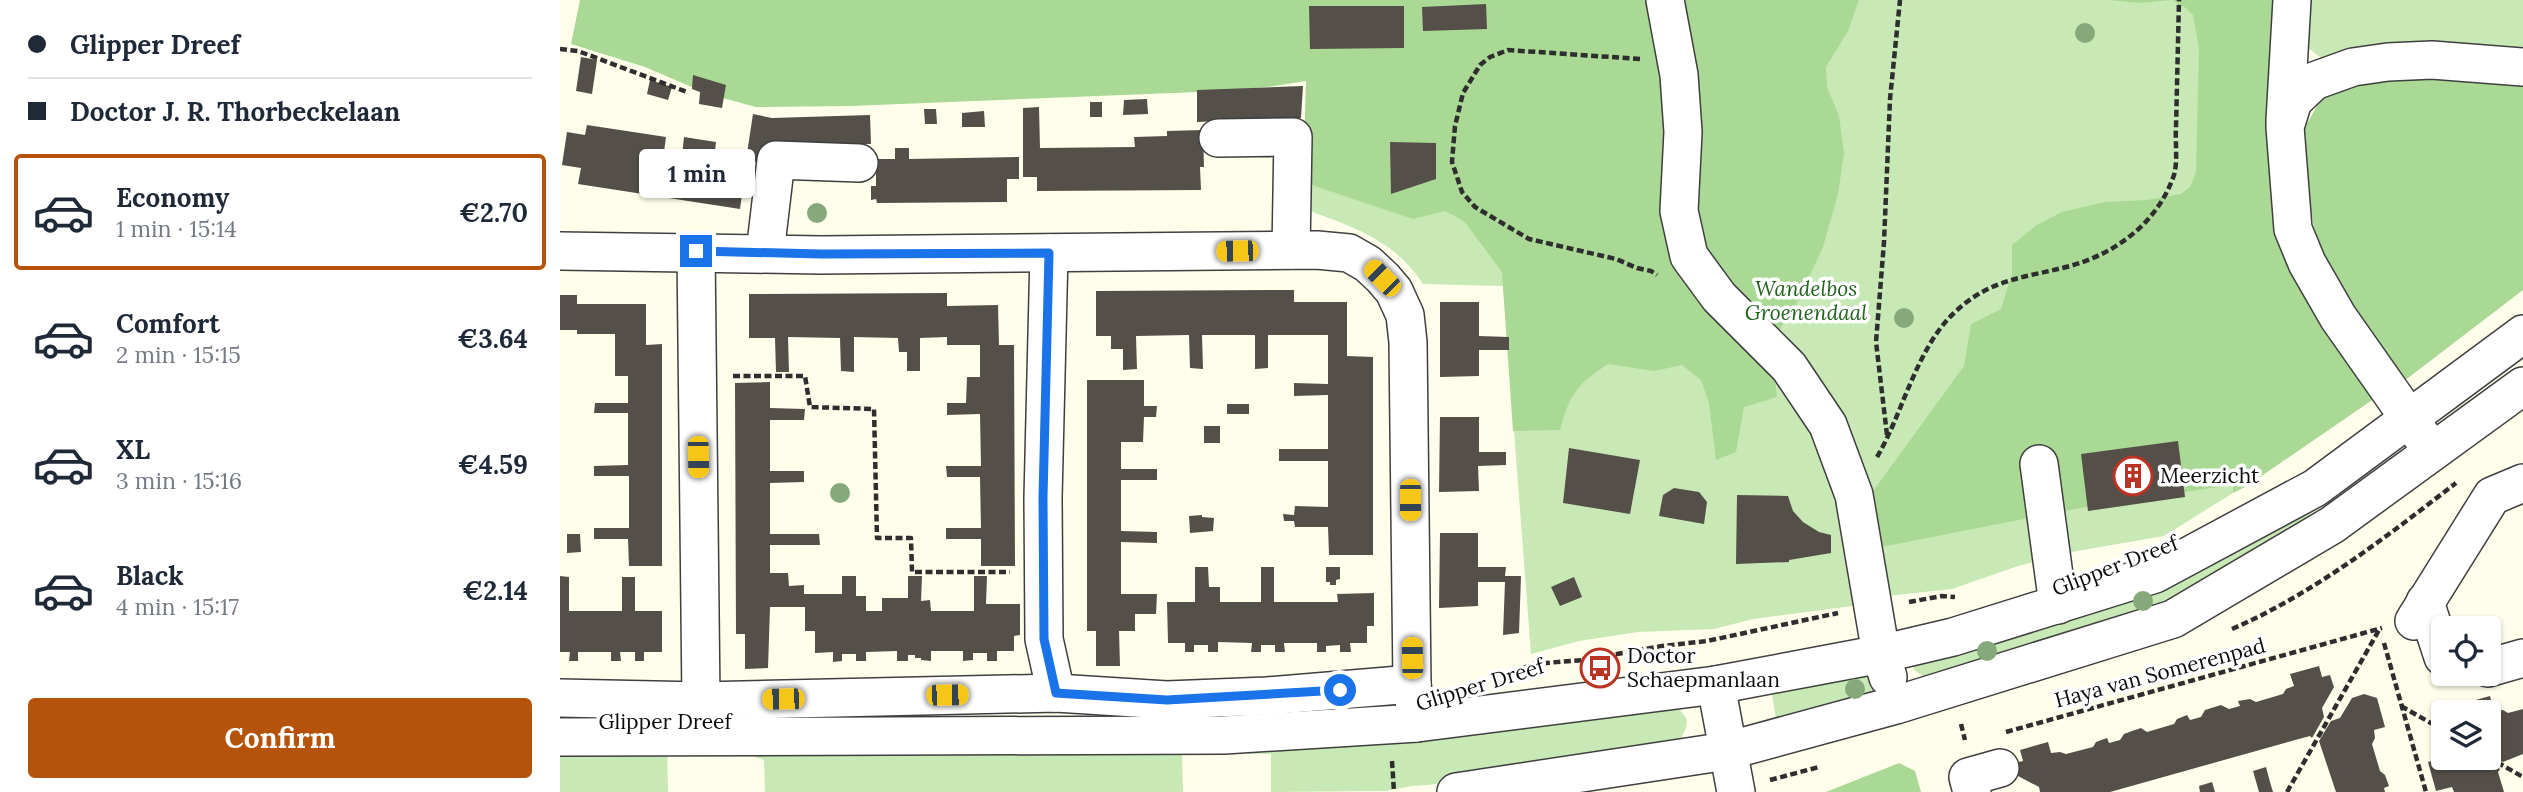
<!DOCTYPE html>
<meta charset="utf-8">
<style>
body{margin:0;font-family:Lora,serif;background:#f6f6f7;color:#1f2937;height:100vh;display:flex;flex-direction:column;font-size:26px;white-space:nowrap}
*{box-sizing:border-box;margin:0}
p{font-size:23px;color:#747a83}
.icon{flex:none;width:38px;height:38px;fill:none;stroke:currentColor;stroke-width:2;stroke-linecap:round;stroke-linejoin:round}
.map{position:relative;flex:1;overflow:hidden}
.panel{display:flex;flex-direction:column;background:#fff;width:560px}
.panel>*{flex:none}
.banner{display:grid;align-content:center;height:154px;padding:0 28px;background:#fff}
.buttons{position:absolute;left:1871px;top:616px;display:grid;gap:14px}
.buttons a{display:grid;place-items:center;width:70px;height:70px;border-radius:7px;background:#fff;box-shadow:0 2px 5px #0004;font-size:35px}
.end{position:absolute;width:32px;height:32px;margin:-16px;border:9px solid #1a73e8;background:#fff;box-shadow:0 0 0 4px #fff}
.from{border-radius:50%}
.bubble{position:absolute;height:49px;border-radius:7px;background:#fff;box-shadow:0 2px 5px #0004;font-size:23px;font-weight:800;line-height:49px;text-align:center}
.car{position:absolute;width:21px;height:42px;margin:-21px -10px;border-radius:9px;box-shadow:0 0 5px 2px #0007;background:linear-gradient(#f5c518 24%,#345 0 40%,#f5c518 0 76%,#345 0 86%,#f5c518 0)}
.banner b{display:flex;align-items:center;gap:24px;height:66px;font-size:26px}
.banner b+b{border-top:2px solid #e0e1e3}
.banner i{width:18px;height:18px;background:#1f2937}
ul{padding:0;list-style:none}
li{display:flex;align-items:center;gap:21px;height:116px;margin:0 14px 10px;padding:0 14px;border:4px solid transparent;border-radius:7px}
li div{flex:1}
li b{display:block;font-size:26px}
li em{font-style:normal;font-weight:800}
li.selected{border-color:#b45309}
li>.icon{width:63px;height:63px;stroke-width:1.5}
.action{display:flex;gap:14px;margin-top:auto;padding:14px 28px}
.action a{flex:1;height:80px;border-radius:7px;background:#b45309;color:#fff;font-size:28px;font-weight:800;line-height:80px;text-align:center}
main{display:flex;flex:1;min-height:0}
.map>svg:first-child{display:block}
</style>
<main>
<section class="panel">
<div class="banner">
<b><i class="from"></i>Glipper Dreef</b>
<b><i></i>Doctor J. R. Thorbeckelaan</b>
</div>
<ul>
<li class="selected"><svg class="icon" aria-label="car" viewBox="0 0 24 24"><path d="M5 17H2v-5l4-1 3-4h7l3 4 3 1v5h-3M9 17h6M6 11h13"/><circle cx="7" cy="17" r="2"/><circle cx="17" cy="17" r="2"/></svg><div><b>Economy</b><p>1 min · 15:14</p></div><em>€2.70</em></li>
<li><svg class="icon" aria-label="car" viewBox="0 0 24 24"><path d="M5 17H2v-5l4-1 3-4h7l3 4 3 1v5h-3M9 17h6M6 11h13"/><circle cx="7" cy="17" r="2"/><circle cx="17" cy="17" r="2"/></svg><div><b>Comfort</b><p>2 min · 15:15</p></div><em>€3.64</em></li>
<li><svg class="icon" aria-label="car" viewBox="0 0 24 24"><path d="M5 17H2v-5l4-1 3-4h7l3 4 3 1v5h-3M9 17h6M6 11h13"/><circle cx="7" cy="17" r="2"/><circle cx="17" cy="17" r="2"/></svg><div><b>XL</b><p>3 min · 15:16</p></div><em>€4.59</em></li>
<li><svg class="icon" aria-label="car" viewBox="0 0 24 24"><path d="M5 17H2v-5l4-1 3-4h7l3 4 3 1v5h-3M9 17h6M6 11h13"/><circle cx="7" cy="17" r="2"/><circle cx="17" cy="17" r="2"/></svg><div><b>Black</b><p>4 min · 15:17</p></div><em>€2.14</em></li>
</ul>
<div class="action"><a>Confirm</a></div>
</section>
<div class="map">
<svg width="1963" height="792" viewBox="0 0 1963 792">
<rect width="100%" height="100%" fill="#fffeeb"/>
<g fill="#c8e9b5">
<path d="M717 0H1697L1668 485H1673V493L1604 536 1517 551 1458 566 1392 589 1299 599 1300 605 1193 619 1154 629 1078 632 1019 641 971 654 943 286 863 284C835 240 791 226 744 209L747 81Z"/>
<path d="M1741 0H1963V51L1766 62 1738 40Z"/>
<path d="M1802 491 1599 606 1372 682 1354 670 1351 655 1709 532Z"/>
<path d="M1308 673 1316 678 1313 691 1302 703 1217 725 1210 683Z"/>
<path d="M1113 706 1121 711 1127 720 1126 728 1116 748 960 778 852 786 826 791 711 792V754L622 753 623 792H205L204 760 195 757V745Z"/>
<path d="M0 742H107L108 792H0Z"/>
</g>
<g fill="#a9d994">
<path d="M20 0H1096L1113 210 1214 371 1217 397 1184 407 1176 452 1156 460 1149 403 1141 380 1122 365 1094 371 1048 364C1016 385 1010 394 1000 430L953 431 942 272 904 221 885 211 853 219 743 182 746 81 708 87 638 92 291 106 196 107 148 94 85 67 11 44Z"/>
<path d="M1115 0H1299L1288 31 1266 67 1267 87 1279 116 1284 153 1278 194 1263 247 1238 301 1214 338 1130 231Z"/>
<path d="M1548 0H1720L1716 161 1821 394 1687 486 1673 493V485L1541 504 1316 548 1311 494 1404 366 1411 324 1441 309 1452 274V245L1477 225 1502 212 1545 202 1587 200 1621 194 1630 187 1636 172 1639 49 1633 15 1626 8 1612 0 1580 3Z"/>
<path d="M1833 74 1963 77V290L1844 381 1759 262 1740 136 1762 97Z"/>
<path d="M1339 763 1355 771 1361 792H1266Z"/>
</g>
<g fill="#544f48">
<path d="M926 4 927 29 863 31 862 7Z"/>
<path d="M749 6H844V48L750 49Z"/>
<path d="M21 57 37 60 32 94 16 91Z"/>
<path d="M133 75 166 85 162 108 139 104 140 92 132 89Z"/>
<path d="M90 80 112 87 108 100 87 94Z"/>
<path d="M743 86 741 118 637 122V90Z"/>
<path d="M587 99 588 114 563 115 564 100Z"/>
<rect x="530" y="102" width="12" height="15"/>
<path d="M479 107 480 148 575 147 574 137 607 136V131L643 130 644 167H640L641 190 477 191V177H463V108Z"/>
<path d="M364 109H376L377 124H365Z"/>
<path d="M424 111 425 127H402V113Z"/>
<path d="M193 114 212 118 310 115 311 144H295V146L201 163 186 160Z"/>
<path d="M27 125 106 137 104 152 122 155 124 137 156 142 154 160 186 165 180 209 18 184 21 168 2 165 7 132 25 135Z"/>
<path d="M830 142 876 143V179L831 194Z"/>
<path d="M335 148H349V159L459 157V179H447V202L317 203 316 199 311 200V186H316V159H335Z"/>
<path d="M734 290V302H787V356L813 357V555H769L768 527H735L734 521H724L723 514 734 515 735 506 768 507V461H719V449H768V395L734 396V383L768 384V335H708V368L695 369V335H642L643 369 630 368 629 335 576 336 577 369 563 370V349H551V336H536V291Z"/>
<path d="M387 293V306L438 305 439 345H454L455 566H421V539H386V528H421L420 477H387L386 466H421L420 414 387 415V403H406L407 377H420V345H387V337L360 338V371H347V352H339L338 338 294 337V372L281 371 280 338 228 337 229 372H216L215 338H189V294Z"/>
<path d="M0 295H17V304H86V345L102 344V566H69L68 539H34V528H69V476H34V466L68 465V413H34L35 403H68V376H55V334H17V330H0Z"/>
<path d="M880 302H919V336L949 337V350H919V376L880 377Z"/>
<path d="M527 380H584V406H597L596 417H584L583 442H561V469H597V480H561V531L597 532V543L561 542V594H597L596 614H575V631H559L560 666H536V631H527Z"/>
<path d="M210 382V408L245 409 244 420H210V471H244V482L210 483V534H259L260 545H210V573H228L229 586 244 585V594H282V576H296V596H306V611H322V598H348V576H362L361 601 370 600 371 611H414V576H427L426 604H460V635L454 636V651H437V661H427V653H413V660L403 661V651H371V661L361 660V658H355V655H348V661H337V651L306 652V661H296V654H282V661L273 662V652L255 653V631H245V607H210L208 668 185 669V634H176L175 383Z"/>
<rect x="667" y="404" width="22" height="10"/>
<path d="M880 417H919V452H946V465L918 466 919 491 879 492Z"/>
<rect x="644" y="426" width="16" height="17"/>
<path d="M1618 441 1625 497 1528 511 1521 454Z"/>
<path d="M1009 448 1080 460 1070 514 1003 503Z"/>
<path d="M1114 488 1139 492 1147 502 1144 524 1099 516 1103 495Z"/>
<path d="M1177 495 1228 496 1233 511 1243 522 1259 532 1271 535V553L1229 560V562L1176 564Z"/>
<path d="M642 515V517L654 518 653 531 630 533 629 516Z"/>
<path d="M880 533H918V567H946L945 576H961L959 633 943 635 945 582H918V606L879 608Z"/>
<path d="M7 534H20L21 552 7 553Z"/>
<path d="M635 567H648L649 587H660V602H701V567H714V602H778L777 594 814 593V626H807V643H790L791 652H780V645L766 646V652H757V643H724L725 652H715V645H701V652H691L692 643 658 642V652H648V645H634V652H625V643H608L607 602H635Z"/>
<path d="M766 567H780V579L776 580V585H770V582H766Z"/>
<path d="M0 576 9 577V611H62V577H75V611H102V652H84V661H75V652H60L61 661H51V652H18V661H9L10 652H0Z"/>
<path d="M1014 577 1022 597 1000 606 991 587Z"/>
<path d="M1759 666 1762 677 1770 675 1774 687 1762 708 1764 717 1752 738 1750 736 1721 744 1550 792H1480L1479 787 1458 776 1455 763 1463 761 1460 750 1488 742 1491 753 1500 752 1506 754 1533 747 1536 742 1547 738 1549 743 1560 740 1564 734 1572 731 1581 728 1587 732 1614 724 1617 719 1627 715 1630 720 1641 717 1645 710 1661 705 1669 709 1680 706 1678 701 1690 699 1696 702 1723 694 1726 689 1734 686 1730 674Z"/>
<path d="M1804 694 1817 698 1825 727 1814 730 1815 738 1812 744 1820 771 1825 775 1829 786 1824 788 1825 792H1776L1759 741 1771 721 1780 718 1792 698Z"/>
<path d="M1930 696 1934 712 1943 710 1948 713 1963 709V754L1943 762 1928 754V712H1903L1901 704Z"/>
<path d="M1883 749V758H1921L1940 769 1938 772 1944 792H1894L1892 787 1876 791 1868 762 1879 759 1877 751Z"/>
<path d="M1706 767 1710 782 1713 792H1699L1693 771Z"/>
<path d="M1652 782 1655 792H1640L1639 786Z"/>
</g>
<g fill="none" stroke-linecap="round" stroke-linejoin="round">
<defs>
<g id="minor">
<path d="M1105 0 1119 75 1123 132 1119 211 1129 256 1159 297 1229 367 1268 425 1294 495 1321 654 1328 677"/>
<path d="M1725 121 1732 0"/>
<path d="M658 138 733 137 731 250"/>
<path d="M0 251 261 255 757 250 789 253 808 264 823 278 834 291 845 315 848 342 852 684 857 723"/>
<path d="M136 251 141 701"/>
<path d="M205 253 216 160 299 163"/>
<path d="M489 253 483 498 484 639 496 693"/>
<path d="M1863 438 1778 317 1747 263 1733 229 1725 127 1733 101 1754 81 1793 67 1828 62 1872 60 1963 67"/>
<path d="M1479 464 1498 605"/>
<path d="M1865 602 1883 657"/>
<path d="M1854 621 1932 496 1963 483"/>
<path d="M1928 668 1963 658"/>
<path d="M1156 685 1176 792"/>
<path d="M0 698 141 701 496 693 607 700 707 696 852 684"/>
<path d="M0 737 664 735 857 723 1156 685 1321 654 1393 637 1595 574 1755 488 1963 334"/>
<path d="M896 792 1167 751 1336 705 1613 619 1772 525 1963 386"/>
<path d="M1412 792 1408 777 1440 768"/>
</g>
</defs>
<use href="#minor" stroke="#3f3f3f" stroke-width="40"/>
<g stroke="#2e2e2e" stroke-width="4.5" stroke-dasharray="7 3.5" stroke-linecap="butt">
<path d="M0 49 18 51 127 92"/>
<path d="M1080 59 948 50 930 57 920 65 903 93 895 126 892 162 902 192 915 207 969 239 1056 259 1077 268 1091 271 1097 275"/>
<path d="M173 376H245L250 407 314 409 317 538H351L352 572H450"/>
<path d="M1327 435 1316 342 1324 242 1330 99 1340 0"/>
<path d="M1317 457C1343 413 1356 349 1394 313 1430 278 1465 278 1510 266 1557 253 1598 222 1614 175 1618 161 1615 142 1616 128 1617 85 1618 43 1619 0"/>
<path d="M1349 602 1382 596 1395 597"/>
<path d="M1672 629C1753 594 1826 537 1896 483"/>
<path d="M1824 643 1866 792"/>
<path d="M953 672 973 664 1023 660 1102 646 1147 641 1278 613"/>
<path d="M1841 706 1883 730"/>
<path d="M1401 724 1405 740"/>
<path d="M1446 732 1822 628"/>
<path d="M1928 757 1963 777"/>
<path d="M832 761 834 792"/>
<path d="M1210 780 1259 767"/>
<path d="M1727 792 1819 630"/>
</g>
<use href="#minor" stroke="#fff" stroke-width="37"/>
</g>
<g fill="#85a97a">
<circle cx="1525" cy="33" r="10"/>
<circle cx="257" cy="213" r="10"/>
<circle cx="1344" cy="318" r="10"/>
<circle cx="280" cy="493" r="10"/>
<circle cx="1583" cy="601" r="10"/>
<circle cx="1427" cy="651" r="10"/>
<circle cx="1295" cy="689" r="10"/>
</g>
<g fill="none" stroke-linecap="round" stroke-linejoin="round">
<path stroke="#1a73e8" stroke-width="9" d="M136 251 261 254 489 253 483 498 484 639 496 693 607 700 780 690"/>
</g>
<defs>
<symbol id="building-ring" viewBox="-11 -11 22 22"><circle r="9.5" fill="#fff" stroke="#bb3324" stroke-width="1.5"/><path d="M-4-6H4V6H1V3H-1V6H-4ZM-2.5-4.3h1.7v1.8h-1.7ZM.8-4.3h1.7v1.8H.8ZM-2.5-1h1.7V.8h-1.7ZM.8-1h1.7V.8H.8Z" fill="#bb3324"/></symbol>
<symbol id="bus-ring" viewBox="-11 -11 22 22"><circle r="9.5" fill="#fff" stroke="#bb3324" stroke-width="1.5"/><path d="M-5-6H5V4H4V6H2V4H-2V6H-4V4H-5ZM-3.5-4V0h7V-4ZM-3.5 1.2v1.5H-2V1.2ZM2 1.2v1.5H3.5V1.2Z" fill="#bb3324"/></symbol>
</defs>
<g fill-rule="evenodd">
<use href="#building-ring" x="1551" y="454" width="44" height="44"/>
<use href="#bus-ring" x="1018" y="646" width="44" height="44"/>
</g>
<g text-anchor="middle" stroke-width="7" stroke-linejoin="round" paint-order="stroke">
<g font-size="21" font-style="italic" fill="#21631d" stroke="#fff">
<text x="1246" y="296">Wandelbos<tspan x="1246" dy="24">Groenendaal</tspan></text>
</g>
<g font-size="21" fill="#0c0c0c" stroke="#fff" text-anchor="start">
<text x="1600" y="483">Meerzicht</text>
<text x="1067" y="663">Doctor<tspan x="1067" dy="24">Schaepmanlaan</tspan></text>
</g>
<g font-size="21" fill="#0c0c0c" stroke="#fff">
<text transform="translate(1555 566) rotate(-21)" y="7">Glipper Dreef</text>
<text transform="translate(1600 673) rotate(-15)" y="7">Haya van Somerenpad</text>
<text transform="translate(920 685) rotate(-17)" y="7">Glipper Dreef</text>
<text x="105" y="729">Glipper Dreef</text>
</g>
</g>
</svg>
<div class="buttons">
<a><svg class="icon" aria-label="locate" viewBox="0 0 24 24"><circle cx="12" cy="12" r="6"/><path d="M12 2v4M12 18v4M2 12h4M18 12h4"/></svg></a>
<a><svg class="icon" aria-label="layers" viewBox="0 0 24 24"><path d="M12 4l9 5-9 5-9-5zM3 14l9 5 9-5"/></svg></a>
</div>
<i class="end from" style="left:780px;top:690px"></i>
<i class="end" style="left:136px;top:251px"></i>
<div class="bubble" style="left:79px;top:149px;width:116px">1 min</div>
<i class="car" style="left:677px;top:251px;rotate:269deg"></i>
<i class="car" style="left:822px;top:278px;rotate:315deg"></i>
<i class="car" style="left:138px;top:457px;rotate:179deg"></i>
<i class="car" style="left:850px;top:500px;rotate:180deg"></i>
<i class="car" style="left:852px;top:658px;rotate:359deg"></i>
<i class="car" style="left:387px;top:695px;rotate:89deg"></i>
<i class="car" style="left:223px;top:699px;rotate:269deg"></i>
</div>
</main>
